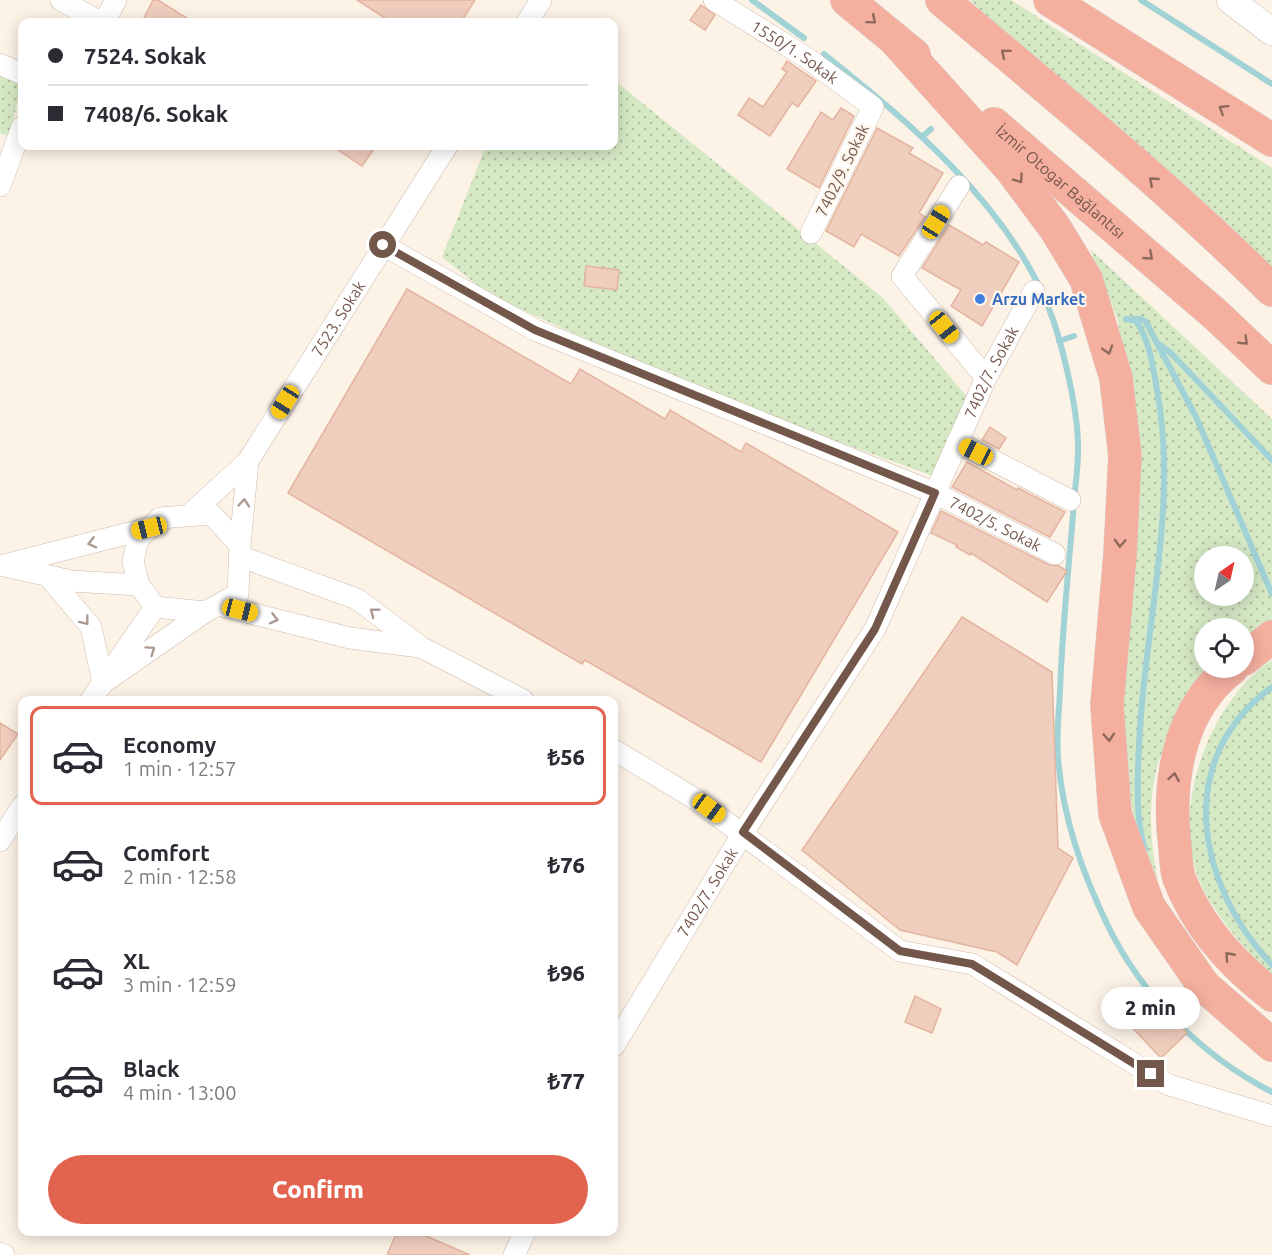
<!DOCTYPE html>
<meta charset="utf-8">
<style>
body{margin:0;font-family:Ubuntu,sans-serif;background:#f7f7f7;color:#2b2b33;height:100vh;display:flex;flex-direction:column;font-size:22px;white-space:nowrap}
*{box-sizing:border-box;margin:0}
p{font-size:20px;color:#7c7c81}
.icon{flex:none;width:33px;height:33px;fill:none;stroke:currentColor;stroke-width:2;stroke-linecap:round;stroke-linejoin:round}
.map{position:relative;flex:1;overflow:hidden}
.panel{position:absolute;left:18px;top:696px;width:600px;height:540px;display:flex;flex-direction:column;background:#fff;border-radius:12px;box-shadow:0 3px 15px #0003}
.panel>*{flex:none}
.top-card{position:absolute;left:18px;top:18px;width:600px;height:132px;border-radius:12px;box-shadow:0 3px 15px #0003;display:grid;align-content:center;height:132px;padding:0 30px;background:#fff}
.needle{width:39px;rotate:34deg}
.controls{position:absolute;left:1194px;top:546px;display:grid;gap:12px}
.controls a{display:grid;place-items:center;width:60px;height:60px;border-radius:50%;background:#fff;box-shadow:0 3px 15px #0003;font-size:30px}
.end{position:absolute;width:27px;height:27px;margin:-14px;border:8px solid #74574b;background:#fff;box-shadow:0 0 0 3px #fff}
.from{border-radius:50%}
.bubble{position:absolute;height:42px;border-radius:21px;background:#fff;box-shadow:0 3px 15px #0003;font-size:20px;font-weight:800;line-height:42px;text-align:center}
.car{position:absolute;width:18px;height:36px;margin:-18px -9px;border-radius:8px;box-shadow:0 0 4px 2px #0007;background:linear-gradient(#f5c518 24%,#345 0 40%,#f5c518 0 76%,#345 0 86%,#f5c518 0)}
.top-card b{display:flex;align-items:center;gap:21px;height:57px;font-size:22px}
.top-card b+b{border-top:2px solid #e1e1e2}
.top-card i{width:15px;height:15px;background:#2b2b33}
ul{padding:10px 0 0;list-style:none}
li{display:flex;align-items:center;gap:18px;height:99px;margin:0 12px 9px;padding:0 18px;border:3px solid transparent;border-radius:12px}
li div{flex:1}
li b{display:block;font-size:22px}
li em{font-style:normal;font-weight:800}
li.active{border-color:#e2644f}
li>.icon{width:54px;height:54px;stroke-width:1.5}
.cta{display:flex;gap:12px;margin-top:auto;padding:12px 30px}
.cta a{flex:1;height:69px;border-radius:36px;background:#e2644f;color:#fff;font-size:24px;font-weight:800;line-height:69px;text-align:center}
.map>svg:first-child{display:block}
</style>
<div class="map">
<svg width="1272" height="1255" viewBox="0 0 1272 1255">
<defs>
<pattern id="grass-dots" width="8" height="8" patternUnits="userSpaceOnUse" patternTransform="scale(1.5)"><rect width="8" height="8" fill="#d6e9c5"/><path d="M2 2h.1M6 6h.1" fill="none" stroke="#b2c0a2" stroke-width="1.8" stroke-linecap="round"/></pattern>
</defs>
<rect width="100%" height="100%" fill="#fcf2e6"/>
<g fill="url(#grass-dots)" fill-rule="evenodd">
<path d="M970 0H1011L1272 168V286Z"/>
<path d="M0 75 22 83 9 136 0 133Z"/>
<path d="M614 80 883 298 969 399 933 476 729 402 618 353 491 296 442 257 486 146H614Z"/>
<path d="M1090 249 1272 419V620L1244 639V628H1204V668H1212C1197 692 1178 717 1166 743 1145 788 1149 843 1160 890L1136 835 1118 708 1133 428 1118 320ZM1204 556H1244V596H1204Z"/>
<path d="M1272 660V974C1250 957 1219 918 1205 893 1166 819 1205 705 1272 660Z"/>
</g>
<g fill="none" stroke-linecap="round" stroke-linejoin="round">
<g stroke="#a1d2d6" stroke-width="6">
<path d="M752 0 804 38"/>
<path d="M1141 0 1272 84"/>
<path d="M824 54C909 122 1006 203 1048 306 1062 341 1077 406 1078 443 1079 467 1074 492 1073 515 1068 574 1062 633 1060 691 1059 713 1056 737 1058 758 1063 819 1082 872 1108 926 1143 997 1202 1056 1272 1092"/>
<path d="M922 137 931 129"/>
<path d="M1126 319 1136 321C1150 341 1153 367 1157 390 1178 501 1147 616 1140 728 1138 764 1134 816 1145 850"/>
<path d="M1133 319H1141L1146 322 1196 417 1272 594"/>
<path d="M1059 341 1074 336"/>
<path d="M1160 345 1171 353 1272 460"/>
<path d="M1272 687C1172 760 1197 885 1272 965"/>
</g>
</g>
<g fill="#f0cebe" stroke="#e3b49f" stroke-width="1.5">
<path d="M153 0H158L193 22H142Z"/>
<path d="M357 0H475L461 22H391Z"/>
<path d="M701 5 715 15 705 30 690 20Z"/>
<path d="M787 61 816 81 798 107 792 103 770 136 738 115 749 98 763 107 787 72 782 69Z"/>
<path d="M841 108 854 116 819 188 787 169 821 112 833 120Z"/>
<path d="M877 128 913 148 909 153 943 173 919 213 925 217 899 256 861 234 854 247 826 231Z"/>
<path d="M332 146H376L362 166Z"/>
<path d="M949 225 983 245 986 242 1019 262 982 326 951 306 961 290 922 268Z"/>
<path d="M586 266 619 270 617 290 584 286Z"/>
<path d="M407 289 571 384 580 369 665 419 670 410 741 452 746 443 898 532 761 762 585 660 582 664 288 493Z"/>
<path d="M990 427 1006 438 999 449 982 440Z"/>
<path d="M967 462 1017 490 1018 488 1065 512 1050 537 952 487Z"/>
<path d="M941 511 1049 565 1059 566 1067 571 1047 602 971 553 970 555 956 547 957 545 931 533Z"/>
<path d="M962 617 1052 672 1058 848 1073 858 1017 965 997 952 900 930 802 850Z"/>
<path d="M0 723 18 734 0 760Z"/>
<path d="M915 996 941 1009 932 1033 905 1022Z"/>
<path d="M1152 996 1187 1033 1161 1058 1126 1021Z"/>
<path d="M397 1232H417L470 1255H387Z"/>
</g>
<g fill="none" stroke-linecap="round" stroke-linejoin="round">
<defs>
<g id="minor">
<path d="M61 0 100 22"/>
<path id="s1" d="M714 0 807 58 873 107 811 233"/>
<path d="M104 22 116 0"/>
<path d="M527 22 541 0"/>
<path d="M0 64 22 74"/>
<path d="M0 186 22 127"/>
<path d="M959 186 902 276 986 378"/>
<path id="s2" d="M383 245 535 330 935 493 1055 554"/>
<path d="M957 442 1070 500"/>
<path d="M211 514 240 545 238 594 205 612 155 607 139 585 133 562 138 539 160 518Z"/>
<path id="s3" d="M188 516 248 461 447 146"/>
<path d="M240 545 248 461"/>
<path d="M239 556 357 599 421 647 523 700"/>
<path d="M0 566 149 528"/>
<path d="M5 566 71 581 139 585"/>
<path d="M48 576 91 627 103 683"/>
<path d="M218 605 350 638 420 647"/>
<path d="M103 683 205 612"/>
<path d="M91 700 155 607"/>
<path d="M614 750 692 797 900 951 972 964 1169 1085 1272 1116"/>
<path d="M0 841 22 806"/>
<path id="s4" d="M614 1046 743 833 875 629 986 378 1034 291"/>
<path d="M0 1253 4 1255"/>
<path d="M514 1255 525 1232"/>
</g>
<path id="tertiary" d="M1230 0 1272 32"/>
<g id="motorway">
<path d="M847 0 914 55"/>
<path d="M942 0C1054 94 1168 187 1272 290"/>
<path d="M1050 0 1272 140"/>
<path d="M896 41 1011 169 1055 228 1086 279 1116 378 1125 456 1120 555 1107 705 1115 814 1149 907 1204 986 1272 1045"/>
<path id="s5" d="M994 124 1216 315 1272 368"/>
<path d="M1244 659 1272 637"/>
<path d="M1232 668C1178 709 1167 783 1175 847 1176 857 1176 869 1179 878 1197 925 1233 965 1272 995"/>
</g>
</defs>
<use href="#minor" stroke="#cfbbaf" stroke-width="22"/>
<use href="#tertiary" stroke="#cfbbaf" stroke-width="28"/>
<use href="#motorway" stroke="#d8d0cd" stroke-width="34"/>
<use href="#minor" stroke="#fff" stroke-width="21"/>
<use href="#tertiary" stroke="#fff" stroke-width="27"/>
<use href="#motorway" stroke="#f4af9f" stroke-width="33"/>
</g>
<defs><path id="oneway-chevron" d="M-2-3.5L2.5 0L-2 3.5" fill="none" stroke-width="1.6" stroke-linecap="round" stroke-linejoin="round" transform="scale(1.5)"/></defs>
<g stroke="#8e695c">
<use href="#oneway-chevron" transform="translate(872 20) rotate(40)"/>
<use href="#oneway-chevron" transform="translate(1005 53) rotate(-140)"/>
<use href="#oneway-chevron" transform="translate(1223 109) rotate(-148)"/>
<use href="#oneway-chevron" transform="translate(1019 179) rotate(54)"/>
<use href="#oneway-chevron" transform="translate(1153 181) rotate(-139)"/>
<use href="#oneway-chevron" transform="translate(1149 256) rotate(41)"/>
<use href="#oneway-chevron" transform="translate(1244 341) rotate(44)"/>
<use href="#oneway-chevron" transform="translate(1108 350) rotate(73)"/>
<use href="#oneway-chevron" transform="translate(1120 543) rotate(93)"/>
<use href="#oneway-chevron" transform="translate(1109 737) rotate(86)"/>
<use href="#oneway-chevron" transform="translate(1174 777) rotate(-80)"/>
<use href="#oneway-chevron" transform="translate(1229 956) rotate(-132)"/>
</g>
<g stroke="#ac9a93">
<use href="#oneway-chevron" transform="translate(244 503) rotate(-85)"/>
<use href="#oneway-chevron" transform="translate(92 543) rotate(166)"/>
<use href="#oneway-chevron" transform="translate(374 612) rotate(-143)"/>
<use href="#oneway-chevron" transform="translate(274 619) rotate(14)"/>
<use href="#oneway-chevron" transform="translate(85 621) rotate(52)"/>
<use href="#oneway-chevron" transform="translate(151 650) rotate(-35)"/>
</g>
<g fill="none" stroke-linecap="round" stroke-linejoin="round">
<path stroke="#74574b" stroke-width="8" d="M383 245 535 330 935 493 875 629 743 832 900 951 972 964 1151 1074"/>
</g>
<circle fill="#3f7fe0" stroke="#fef6ec" stroke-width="2" cx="980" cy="299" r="6"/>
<g text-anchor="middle" stroke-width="4.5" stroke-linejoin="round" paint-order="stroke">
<g font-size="16" fill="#74574b" stroke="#fef6ec">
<text dy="6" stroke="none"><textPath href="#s1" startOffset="96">1550/1. Sokak</textPath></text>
<text transform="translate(842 170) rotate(-64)" y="6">7402/9. Sokak</text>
<text dy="6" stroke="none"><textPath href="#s5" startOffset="88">İzmir Otogar Bağlantısı</textPath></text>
<text dy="6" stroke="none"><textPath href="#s3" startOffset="250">7523. Sokak</textPath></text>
<text dy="6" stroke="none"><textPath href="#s4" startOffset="774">7402/7. Sokak</textPath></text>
<text dy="6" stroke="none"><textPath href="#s2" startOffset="674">7402/5. Sokak</textPath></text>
<text dy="6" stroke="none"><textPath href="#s4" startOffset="180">7402/7. Sokak</textPath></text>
</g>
<g font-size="16" font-weight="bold" fill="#366cbe" stroke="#fef6ec" text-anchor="start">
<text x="992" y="305">Arzu Market</text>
</g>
</g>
</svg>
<div class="controls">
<a><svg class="needle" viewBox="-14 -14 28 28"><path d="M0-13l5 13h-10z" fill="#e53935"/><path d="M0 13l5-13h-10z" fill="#7c7c81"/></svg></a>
<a><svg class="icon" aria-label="locate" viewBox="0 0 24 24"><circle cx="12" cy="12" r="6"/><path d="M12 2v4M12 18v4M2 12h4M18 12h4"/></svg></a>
</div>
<i class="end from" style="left:383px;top:245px"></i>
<i class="end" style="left:1151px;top:1074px"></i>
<div class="bubble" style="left:1101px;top:987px;width:99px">2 min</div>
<i class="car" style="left:936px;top:222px;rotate:32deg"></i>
<i class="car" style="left:944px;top:327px;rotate:141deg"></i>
<i class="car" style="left:285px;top:402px;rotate:212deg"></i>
<i class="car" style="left:976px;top:452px;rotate:297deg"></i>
<i class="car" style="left:149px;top:528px;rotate:256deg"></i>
<i class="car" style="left:240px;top:610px;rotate:104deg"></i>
<i class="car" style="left:709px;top:808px;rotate:126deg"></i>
<div class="top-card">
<b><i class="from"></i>7524. Sokak</b>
<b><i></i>7408/6. Sokak</b>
</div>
<section class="panel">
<ul>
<li class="active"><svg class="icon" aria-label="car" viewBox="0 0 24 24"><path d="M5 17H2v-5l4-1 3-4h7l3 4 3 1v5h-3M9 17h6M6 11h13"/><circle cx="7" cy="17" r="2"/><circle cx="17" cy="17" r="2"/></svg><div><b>Economy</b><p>1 min · 12:57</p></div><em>₺56</em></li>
<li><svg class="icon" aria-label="car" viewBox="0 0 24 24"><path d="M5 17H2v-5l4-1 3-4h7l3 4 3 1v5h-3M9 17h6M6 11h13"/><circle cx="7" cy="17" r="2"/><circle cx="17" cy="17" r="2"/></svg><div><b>Comfort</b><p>2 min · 12:58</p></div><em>₺76</em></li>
<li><svg class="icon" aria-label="car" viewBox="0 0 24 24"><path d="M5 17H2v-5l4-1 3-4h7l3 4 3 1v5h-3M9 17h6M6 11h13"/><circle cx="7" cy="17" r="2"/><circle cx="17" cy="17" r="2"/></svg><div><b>XL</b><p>3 min · 12:59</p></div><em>₺96</em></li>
<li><svg class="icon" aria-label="car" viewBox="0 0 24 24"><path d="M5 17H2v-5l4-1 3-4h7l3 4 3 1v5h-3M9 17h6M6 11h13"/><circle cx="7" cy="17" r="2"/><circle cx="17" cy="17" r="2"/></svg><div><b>Black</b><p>4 min · 13:00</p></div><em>₺77</em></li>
</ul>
<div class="cta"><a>Confirm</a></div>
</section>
</div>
